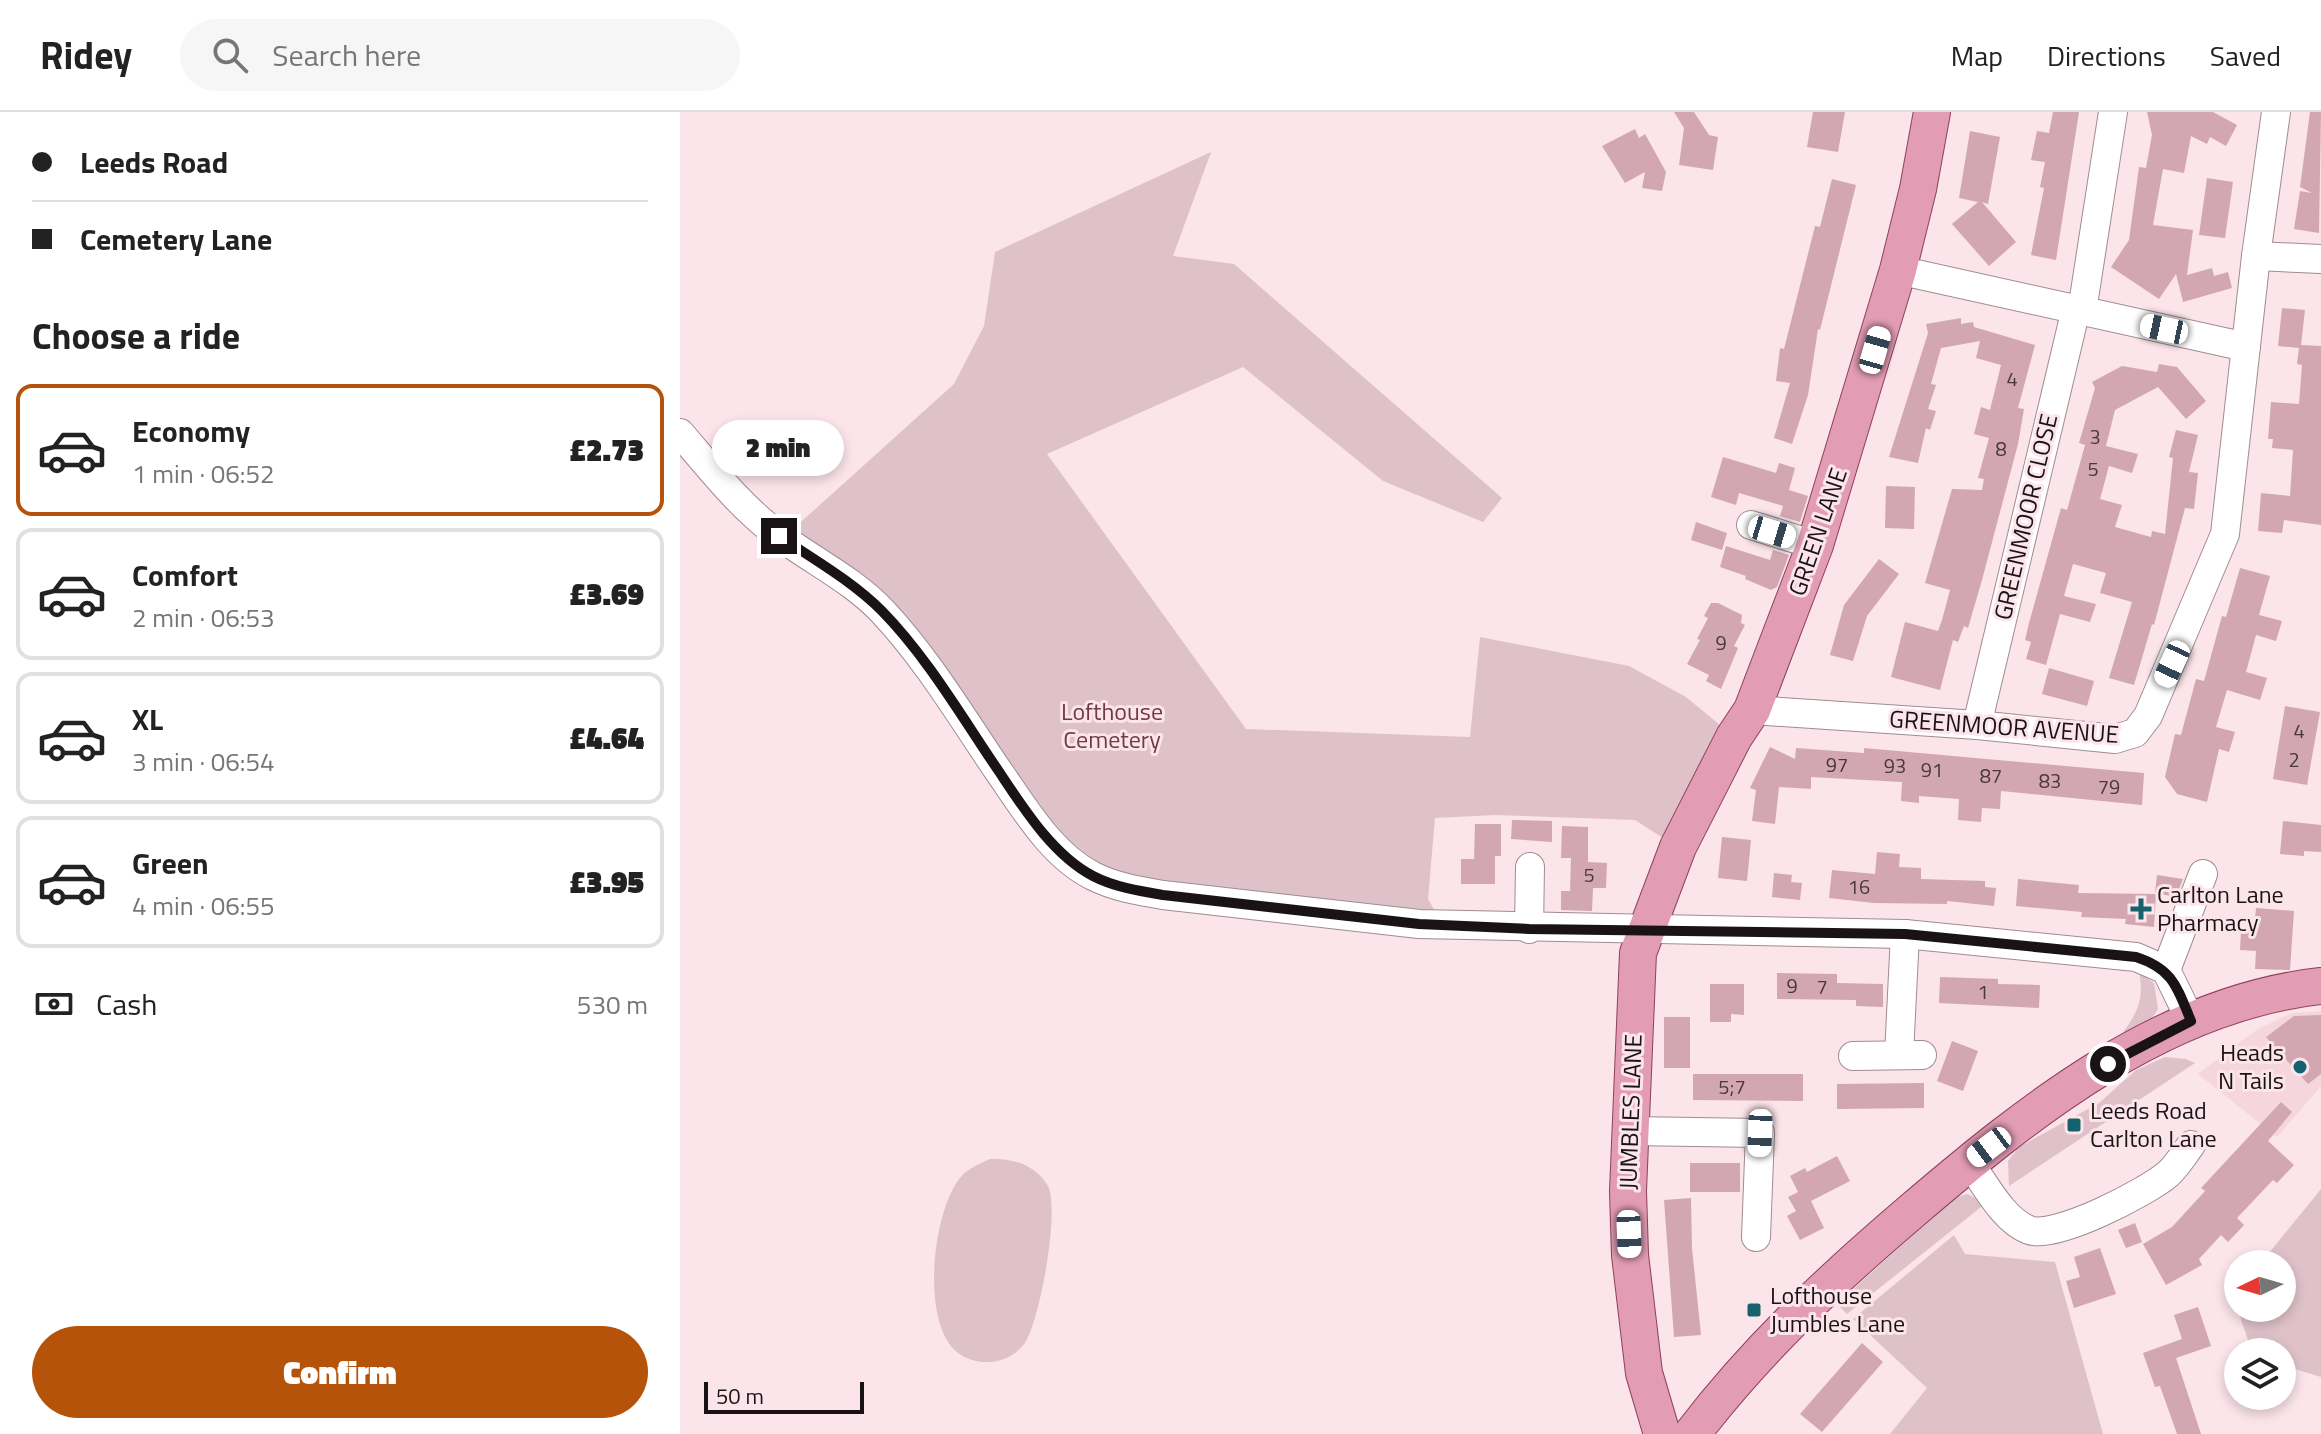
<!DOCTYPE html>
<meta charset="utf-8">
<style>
body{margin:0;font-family:"Titillium Web",sans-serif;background:#f6f6f6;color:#222;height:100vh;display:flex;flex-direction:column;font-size:30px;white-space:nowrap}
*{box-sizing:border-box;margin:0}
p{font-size:26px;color:#767676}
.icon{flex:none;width:44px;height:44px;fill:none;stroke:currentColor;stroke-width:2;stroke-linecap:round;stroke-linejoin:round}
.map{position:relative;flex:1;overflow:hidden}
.panel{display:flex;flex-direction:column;background:#fff;width:680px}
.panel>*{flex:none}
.top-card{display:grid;align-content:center;height:176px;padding:0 32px;background:#fff}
.needle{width:52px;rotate:265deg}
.fabs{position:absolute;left:1544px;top:1138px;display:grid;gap:16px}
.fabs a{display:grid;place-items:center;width:72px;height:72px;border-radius:50%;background:#fff;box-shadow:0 4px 12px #0003;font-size:40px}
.scale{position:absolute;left:24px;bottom:20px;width:160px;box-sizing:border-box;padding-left:8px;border:4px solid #1a1315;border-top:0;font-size:22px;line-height:28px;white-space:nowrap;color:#1a1315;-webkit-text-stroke:6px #fbe4ea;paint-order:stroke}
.end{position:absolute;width:36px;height:36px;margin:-18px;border:10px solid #1a1315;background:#fff;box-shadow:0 0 0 4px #fff}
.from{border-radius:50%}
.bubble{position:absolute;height:56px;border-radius:28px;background:#fff;box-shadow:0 4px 12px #0003;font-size:26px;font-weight:800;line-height:56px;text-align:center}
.car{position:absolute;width:24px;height:48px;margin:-24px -12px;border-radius:10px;box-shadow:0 0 6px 2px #0007;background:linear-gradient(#fff 24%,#345 0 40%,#fff 0 76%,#345 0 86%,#fff 0)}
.top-card b{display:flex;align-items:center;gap:28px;height:76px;font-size:30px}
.top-card b+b{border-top:2px solid #e0e0e0}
.top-card i{width:20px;height:20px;background:#222}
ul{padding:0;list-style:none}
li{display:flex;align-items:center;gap:24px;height:132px;margin:0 16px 12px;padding:0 16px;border:4px solid #e0e0e0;border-radius:16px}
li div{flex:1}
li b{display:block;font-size:30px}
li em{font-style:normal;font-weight:800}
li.current{border-color:#b45309}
li>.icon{width:72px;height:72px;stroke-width:1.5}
h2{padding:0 32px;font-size:36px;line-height:96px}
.pay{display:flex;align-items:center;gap:20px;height:88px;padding:0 32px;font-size:30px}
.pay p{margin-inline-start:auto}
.cta{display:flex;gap:16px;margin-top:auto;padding:16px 32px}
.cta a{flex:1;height:92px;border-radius:48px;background:#b45309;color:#fff;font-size:32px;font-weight:800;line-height:92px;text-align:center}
header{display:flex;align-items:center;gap:48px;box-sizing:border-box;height:112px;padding:0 40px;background:#fff;border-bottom:2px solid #e0e0e0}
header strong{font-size:38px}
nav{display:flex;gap:44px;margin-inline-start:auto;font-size:28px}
.search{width:560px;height:72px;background:#f6f6f6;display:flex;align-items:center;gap:20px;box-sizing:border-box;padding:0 28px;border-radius:44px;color:#767676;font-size:30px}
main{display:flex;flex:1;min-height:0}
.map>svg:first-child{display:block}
</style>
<header>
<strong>Ridey</strong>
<div class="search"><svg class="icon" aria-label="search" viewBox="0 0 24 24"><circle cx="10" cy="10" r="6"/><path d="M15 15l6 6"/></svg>Search here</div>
<nav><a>Map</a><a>Directions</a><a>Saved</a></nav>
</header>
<main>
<section class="panel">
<div class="top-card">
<b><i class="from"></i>Leeds Road</b>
<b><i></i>Cemetery Lane</b>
</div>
<h2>Choose a ride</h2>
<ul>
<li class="current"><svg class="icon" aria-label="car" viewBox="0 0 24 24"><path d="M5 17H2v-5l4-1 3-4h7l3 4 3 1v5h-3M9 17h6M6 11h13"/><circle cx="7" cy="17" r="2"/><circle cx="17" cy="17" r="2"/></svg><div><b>Economy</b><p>1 min · 06:52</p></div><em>£2.73</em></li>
<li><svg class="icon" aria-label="car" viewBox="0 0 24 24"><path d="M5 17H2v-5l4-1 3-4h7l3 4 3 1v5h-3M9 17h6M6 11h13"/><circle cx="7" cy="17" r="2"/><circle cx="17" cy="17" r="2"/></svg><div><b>Comfort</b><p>2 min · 06:53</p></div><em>£3.69</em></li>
<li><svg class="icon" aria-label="car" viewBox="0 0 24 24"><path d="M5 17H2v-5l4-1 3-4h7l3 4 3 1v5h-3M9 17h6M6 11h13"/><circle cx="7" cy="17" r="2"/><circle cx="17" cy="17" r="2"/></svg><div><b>XL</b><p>3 min · 06:54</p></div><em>£4.64</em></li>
<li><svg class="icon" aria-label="car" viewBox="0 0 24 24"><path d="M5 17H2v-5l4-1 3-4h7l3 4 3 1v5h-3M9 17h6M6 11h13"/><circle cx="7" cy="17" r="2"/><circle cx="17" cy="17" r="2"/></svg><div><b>Green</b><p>4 min · 06:55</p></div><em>£3.95</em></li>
</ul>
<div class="pay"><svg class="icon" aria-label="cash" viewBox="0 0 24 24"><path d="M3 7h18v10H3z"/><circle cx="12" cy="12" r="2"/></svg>Cash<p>530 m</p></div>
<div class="cta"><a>Confirm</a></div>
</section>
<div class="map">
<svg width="1641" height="1322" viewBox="0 0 1641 1322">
<rect width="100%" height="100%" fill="#fbe4ea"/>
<path fill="#f5d6dd" d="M1641 899V974L1597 1025 1518 962 1578 917 1612 901Z"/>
<g fill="#dfc2c9">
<path d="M531 40 493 144 554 152 822 386 803 410 703 369 563 255 367 342 566 617 790 625 800 525 949 554 1006 585 1040 613 986 728 955 708 815 703 755 706 748 787 755 799 464 768 415 751 393 735 112 418 274 272 304 214 315 140Z"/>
<path d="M1459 860 1474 871 1478 897 1468 912 1446 923 1444 919C1459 899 1464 884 1459 860Z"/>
<path d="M1485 945 1506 947 1515 951 1329 1074 1328 1049 1339 1035 1419 991 1456 958Z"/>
<path d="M310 1047C333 1046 356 1053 368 1074 380 1098 360 1206 346 1229 333 1251 301 1256 281 1243 239 1217 252 1100 280 1066 288 1056 299 1052 310 1047Z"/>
<path d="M1641 1077V1265L1602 1253V1240H1572L1553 1184 1558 1178V1196H1602V1152H1580Z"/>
<path d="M1287 1082 1306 1091 1167 1202 1157 1192 1273 1086Z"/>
<path d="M1274 1123 1285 1142 1375 1150 1423 1322H1210L1247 1276 1173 1207Z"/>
</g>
<g fill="#d2a7b2">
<path d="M994 0H1014L1029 23 1038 25 1033 58 999 53 1004 16Z"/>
<path d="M1133 0H1165L1158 40 1127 35Z"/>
<path d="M1373 0H1399L1376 148 1351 143 1364 76 1360 75 1365 50 1351 48 1357 19 1369 21Z"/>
<path d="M1467 0H1533L1557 13 1546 34 1530 25 1527 32 1511 24 1504 61 1483 57 1473 113 1513 118 1507 163 1532 156 1534 164 1548 160 1552 176 1503 190 1496 162 1479 187 1431 155 1449 128 1459 55 1466 56 1472 23Z"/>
<path d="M1630 0H1641L1639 121 1614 117 1620 79 1632 81 1620 75Z"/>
<path d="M955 17 959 26 965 22 986 60 982 79 962 76 965 60 945 71 922 34Z"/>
<path d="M1290 19 1320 25 1308 92 1302 90 1336 130 1309 154 1272 112 1298 90 1279 86Z"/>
<path d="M1527 66 1553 70 1545 126 1519 123Z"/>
<path d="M1152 67 1176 73 1140 218 1138 217 1128 283 1112 332 1094 326 1110 271 1096 269 1100 236 1104 237 1135 114 1140 115Z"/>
<path d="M1602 196 1625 198 1621 233 1641 234V413L1604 408 1602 421 1578 419 1581 381 1610 384 1613 338 1592 336 1593 327H1588L1591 290 1619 292 1622 253 1617 252 1619 236 1598 234Z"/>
<path d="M1281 206V212L1293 210 1294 215 1355 233 1338 296 1344 297 1338 332 1302 468 1288 516 1284 514 1278 530 1273 528 1260 578 1211 565 1225 510 1258 519 1262 508 1270 478 1245 471 1272 377 1302 378 1304 367 1298 366 1309 326 1294 322 1301 295 1310 298 1321 253 1296 246 1300 229 1261 236 1251 272 1256 273 1248 297 1256 299 1250 318 1246 316 1238 351 1209 345 1248 221 1246 212Z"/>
<path d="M1479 252 1497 255 1526 289 1506 307 1478 275 1435 298 1426 334 1458 342 1452 361 1429 354 1420 387 1442 393 1435 415 1471 425 1472 419 1485 422 1493 346 1489 345 1496 318 1518 323 1509 360 1518 361 1514 397 1505 396 1474 513 1472 512 1454 573 1429 566 1452 490 1420 481 1426 461 1393 452 1384 484 1416 492 1410 510 1380 502 1366 553 1346 547 1351 530 1345 528 1349 511 1381 396 1387 398 1405 333 1399 331 1415 276 1412 270 1442 254 1477 260Z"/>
<path d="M1043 345 1096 361 1099 351 1115 356 1109 378 1128 384 1120 410 1100 404 1103 394 1059 381 1056 393 1031 385Z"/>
<path d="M1206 374 1235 375 1234 417 1205 416Z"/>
<path d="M1016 410 1047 421 1042 438 1011 428Z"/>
<path d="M1046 434 1090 448 1093 438 1109 443 1097 475 1091 478 1065 467 1066 464 1040 455Z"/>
<path d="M1199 447 1219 462 1187 504 1173 549 1150 543 1164 493Z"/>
<path d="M1560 456 1590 464 1579 503 1602 509 1596 529 1576 523 1566 560 1587 566 1580 588 1547 578 1536 615 1555 620 1549 640 1539 637 1527 690 1497 682 1485 665 1495 622 1501 623 1516 567 1524 569 1542 504 1546 505Z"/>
<path d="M1031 491H1038L1062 503 1061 511 1065 513 1054 534 1058 536 1041 577 1026 569 1029 563 1007 552 1020 528 1017 527 1028 506 1024 504Z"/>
<path d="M1369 556 1414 569 1407 594 1362 582Z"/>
<path d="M1605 594 1640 600 1627 673 1593 667Z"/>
<path d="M1090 635 1115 647 1116 636 1184 641V636L1464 661 1462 693 1321 679 1320 697 1302 696 1301 710 1278 708 1279 687 1239 684V691L1221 689 1222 670 1131 665V677L1099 675 1095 712 1072 709 1076 678 1070 676Z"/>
<path d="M832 708 872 709V730L831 727Z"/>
<path d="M1603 709 1641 713V740L1624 739V744L1600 742Z"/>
<path d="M795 712H821V744H815V772H781V747H794Z"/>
<path d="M882 714 908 715V750L927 751 926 776H913L912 799 881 798V779H890L891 746H881Z"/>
<path d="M1042 725 1071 728 1067 769 1038 766Z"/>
<path d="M1197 740 1220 742 1219 755 1241 756V767L1305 769V775L1316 776 1314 794 1267 789V792L1194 791 1149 786 1152 758 1195 762Z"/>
<path d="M1094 761 1112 763 1111 770 1122 771 1120 788 1092 785Z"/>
<path d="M1477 763 1503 767 1496 785 1475 781Z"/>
<path d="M1338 767 1399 773 1398 781 1476 782 1474 815 1445 812 1446 807 1401 805 1402 800 1336 794Z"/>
<path d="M1576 796 1614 799 1610 858 1575 857 1576 839 1560 838 1561 818 1574 819Z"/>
<path d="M1097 861 1157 862V871L1203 872V895L1176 894V888L1097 887Z"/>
<path d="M1260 865 1318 867V872L1360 873 1359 896 1259 891Z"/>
<path d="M1030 872H1064V903L1051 902V910H1030Z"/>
<path d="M1641 903V962L1628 972 1586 925 1614 904Z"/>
<rect x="984" y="905" width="26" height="51"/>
<path d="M1272 929 1298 939 1283 979 1257 969Z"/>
<path d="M1013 962H1123V989L1013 988Z"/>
<path d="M1244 971V996L1157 997V972Z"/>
<path d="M1601 990 1612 1000 1588 1029 1614 1053 1597 1071 1593 1068 1557 1106 1564 1113 1548 1130 1541 1123 1519 1147 1522 1153 1486 1173 1463 1132 1492 1115 1525 1079 1521 1076Z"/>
<path d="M1157 1044 1170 1069 1131 1089 1144 1116 1120 1128 1107 1104 1116 1099 1108 1085 1118 1080 1110 1064 1125 1056 1127 1060Z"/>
<rect x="1010" y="1051" width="50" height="29"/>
<path d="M1011 1086 1012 1136 1021 1223 994 1225 984 1088Z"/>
<path d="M1455 1111 1462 1130 1446 1136 1438 1118Z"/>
<path d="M1420 1136 1436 1182 1394 1196 1386 1169 1400 1165 1394 1145Z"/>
<path d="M1518 1195 1531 1234 1496 1246 1521 1322H1497L1480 1274 1475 1275 1463 1241 1502 1227 1494 1203Z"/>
<path d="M1182 1231 1203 1250 1142 1320 1120 1302Z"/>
</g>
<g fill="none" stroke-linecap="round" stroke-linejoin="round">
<defs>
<g id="minor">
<path d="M1576 144 1641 147"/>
<path d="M1218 158 1566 235"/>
<path d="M1402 199 1433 0"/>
<path d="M0 321C31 357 61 396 101 425 135 450 174 469 203 500 247 547 281 604 317 657 343 694 371 743 413 764 435 775 459 779 483 783L739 812 1225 822 1456 845 1486 858 1511 909"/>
<path d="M1071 413 1135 433"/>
<path d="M1072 598 1297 613 1435 627 1455 621 1468 604 1545 422 1576 144 1596 0"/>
<path d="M1297 613 1396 197"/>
<path d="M849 817 850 755"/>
<path d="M1486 858 1523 762"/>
<path d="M1219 943 1225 822"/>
<path d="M1173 944 1242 943"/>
<path d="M950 1019 1080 1021 1076 1125"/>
<path d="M1289 1050C1305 1072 1323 1108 1349 1118 1375 1128 1467 1080 1488 1062 1497 1054 1504 1042 1511 1033"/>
</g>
<g id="major">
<path d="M982 1322 964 1261 950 1143 948 1079 958 841 998 735 1054 625 1072 598 1135 433 1218 158 1238 77 1252 0"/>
<path d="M1012 1322C1077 1237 1152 1167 1233 1098 1349 999 1483 891 1641 874"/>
</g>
</defs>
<use href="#minor" stroke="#a08c90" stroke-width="30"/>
<use href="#major" stroke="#8f415b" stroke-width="38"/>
<use href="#minor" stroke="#fff" stroke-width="28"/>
<use href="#major" stroke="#e29cb3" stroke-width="36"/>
</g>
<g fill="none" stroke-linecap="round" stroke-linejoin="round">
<path stroke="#1a1315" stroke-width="10" d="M99 424C133 447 172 469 202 499 248 546 283 607 320 661 344 697 373 743 413 764 434 775 459 779 483 783L739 812 849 817 1225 822 1456 845C1493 857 1497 875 1511 909L1428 952"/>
</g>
<g fill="#16616e" stroke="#fbe4ea" stroke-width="3">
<path d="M1457 785h8v8h8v8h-8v8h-8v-8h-8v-8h8z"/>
<circle cx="1620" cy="955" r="8"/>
<rect x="1386" y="1005" width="16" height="16" rx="4"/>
<rect x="1066" y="1190" width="16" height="16" rx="4"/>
</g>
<g text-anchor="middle" stroke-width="6" stroke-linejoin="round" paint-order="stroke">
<g font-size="20" fill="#48383c">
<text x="1332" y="274">4</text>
<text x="1415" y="332">3</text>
<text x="1321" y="344">8</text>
<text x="1413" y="364">5</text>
<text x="1041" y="538">9</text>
<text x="1619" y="626">4</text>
<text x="1614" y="655">2</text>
<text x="1157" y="660">97</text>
<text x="1215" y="661">93</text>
<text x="1252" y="665">91</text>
<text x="1311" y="671">87</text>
<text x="1370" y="676">83</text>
<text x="1429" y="682">79</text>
<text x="909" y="770">5</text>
<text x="1179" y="782">16</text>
<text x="1112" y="881">9</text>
<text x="1142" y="882">7</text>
<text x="1303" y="887">1</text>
<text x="1052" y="982">5;7</text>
</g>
<g font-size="24" fill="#1a1315" stroke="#fbe4ea">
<text transform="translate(1346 405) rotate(-77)" y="8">GREENMOOR CLOSE</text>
<text transform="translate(1138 420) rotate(-71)" y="8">GREEN LANE</text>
<text transform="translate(1324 615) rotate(4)" y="8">GREENMOOR AVENUE</text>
<text transform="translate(951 1000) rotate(-88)" y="8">JUMBLES LANE</text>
</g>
<g font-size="24" fill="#72394a" stroke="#fbe4ea">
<text x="432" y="608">Lofthouse<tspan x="432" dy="28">Cemetery</tspan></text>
</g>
<g font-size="24" fill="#1a1315" stroke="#fbe4ea" text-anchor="start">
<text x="1477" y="791">Carlton Lane<tspan x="1477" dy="28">Pharmacy</tspan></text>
<text x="1604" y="949" text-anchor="end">Heads<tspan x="1604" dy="28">N Tails</tspan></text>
<text x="1410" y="1007">Leeds Road<tspan x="1410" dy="28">Carlton Lane</tspan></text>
<text x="1090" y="1192">Lofthouse<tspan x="1090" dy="28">Jumbles Lane</tspan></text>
</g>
</g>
</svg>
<div class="fabs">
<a><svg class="needle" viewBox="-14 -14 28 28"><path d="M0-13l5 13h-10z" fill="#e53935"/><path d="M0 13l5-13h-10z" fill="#767676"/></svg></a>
<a><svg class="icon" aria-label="layers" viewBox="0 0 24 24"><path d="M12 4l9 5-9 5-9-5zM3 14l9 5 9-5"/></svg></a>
</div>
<div class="scale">50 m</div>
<i class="end from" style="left:1428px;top:952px"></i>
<i class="end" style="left:99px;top:424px"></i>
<div class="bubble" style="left:32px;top:308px;width:132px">2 min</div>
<i class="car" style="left:1484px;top:217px;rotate:282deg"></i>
<i class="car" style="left:1195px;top:238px;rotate:16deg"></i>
<i class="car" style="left:1092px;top:420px;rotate:107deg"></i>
<i class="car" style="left:1492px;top:552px;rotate:205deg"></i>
<i class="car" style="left:1080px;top:1021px;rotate:182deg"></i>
<i class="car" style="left:1309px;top:1035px;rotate:233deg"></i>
<i class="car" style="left:949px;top:1122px;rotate:178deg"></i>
</div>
</main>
